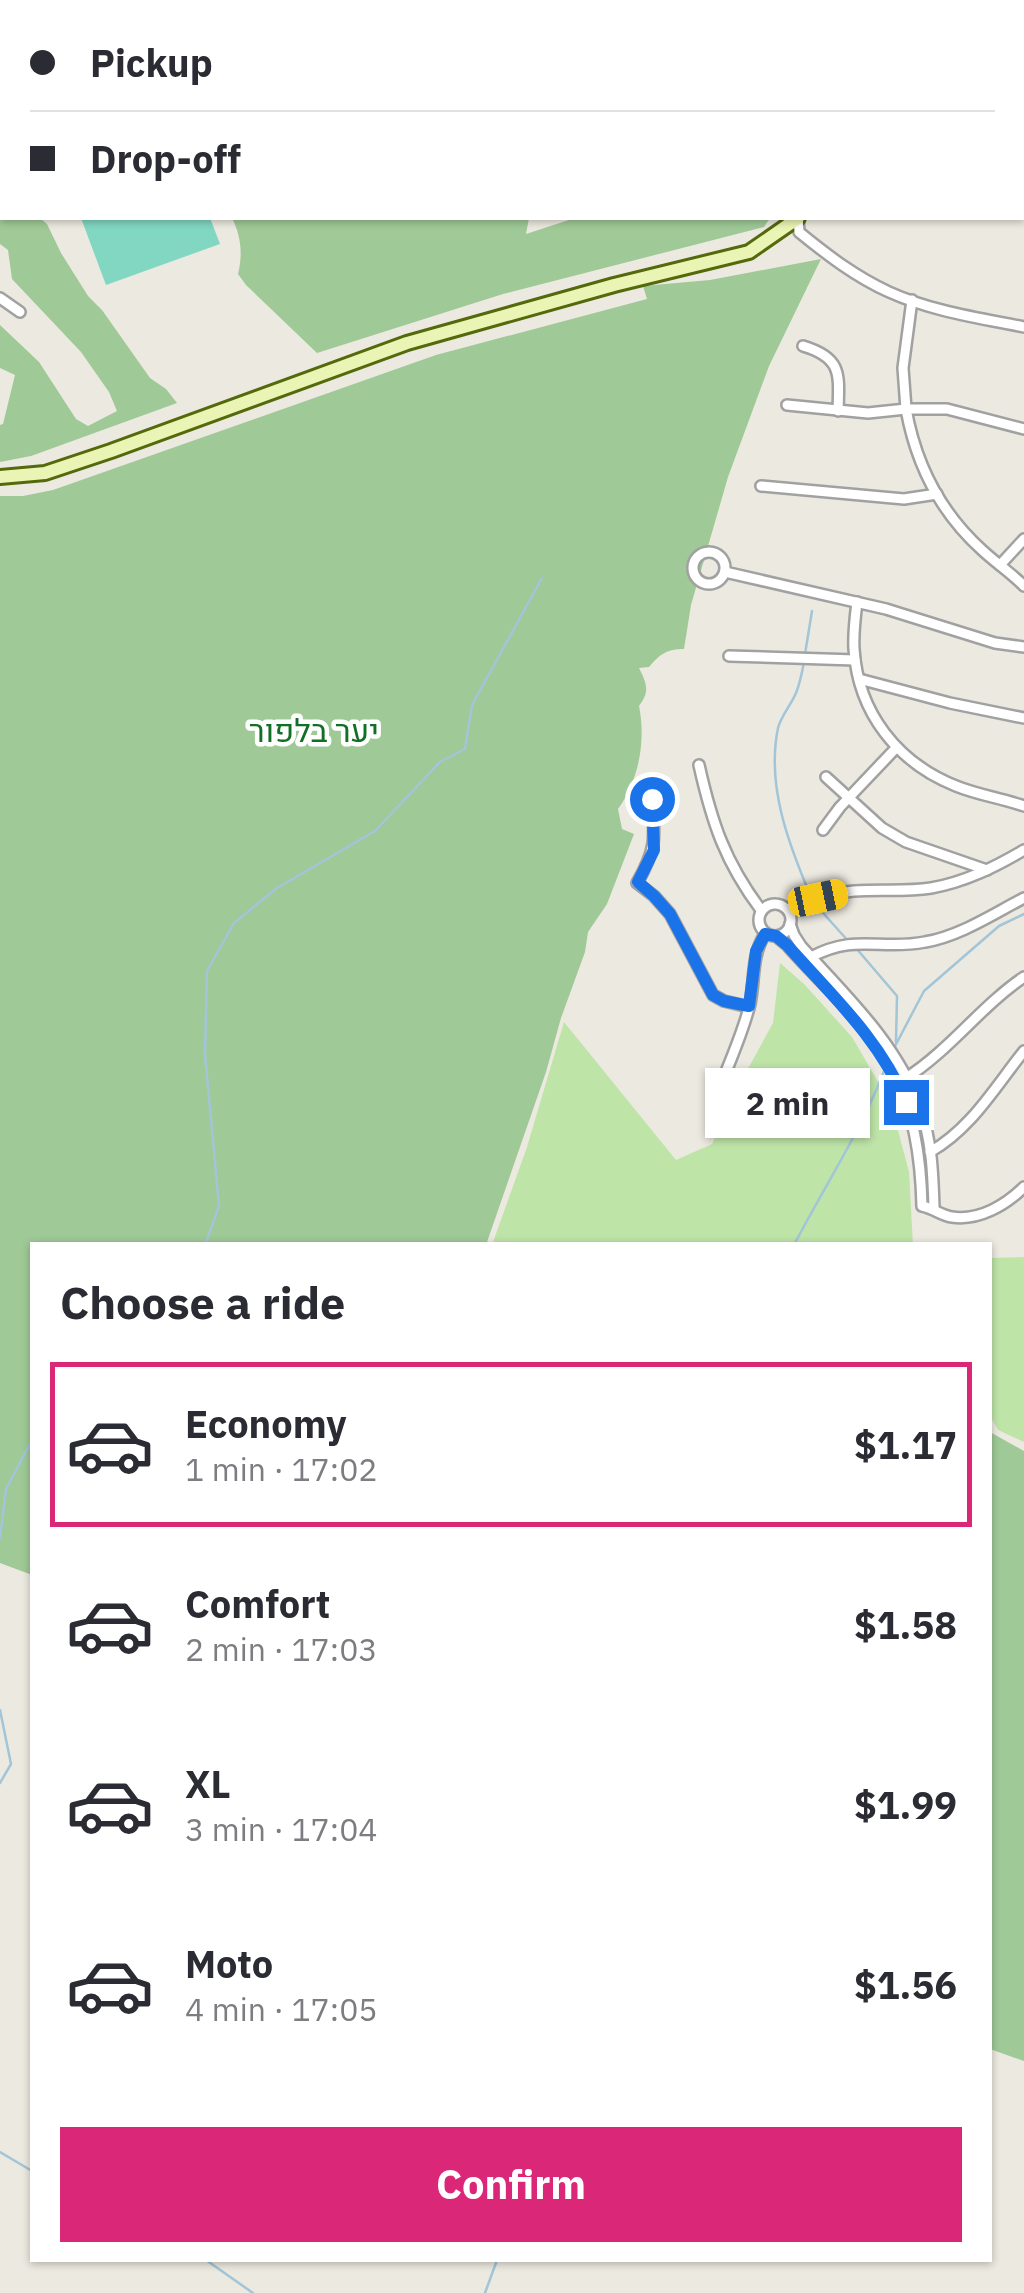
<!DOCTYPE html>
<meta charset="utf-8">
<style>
body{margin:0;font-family:"IBM Plex Sans",Heebo,sans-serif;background:#f7f7f7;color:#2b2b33;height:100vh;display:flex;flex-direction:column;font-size:38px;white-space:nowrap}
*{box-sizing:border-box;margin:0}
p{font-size:32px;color:#7c7c81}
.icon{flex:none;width:55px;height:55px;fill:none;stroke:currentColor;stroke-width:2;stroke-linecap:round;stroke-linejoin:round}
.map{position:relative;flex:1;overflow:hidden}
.sheet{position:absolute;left:30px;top:1242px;width:962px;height:1020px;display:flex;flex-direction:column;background:#fff;border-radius:0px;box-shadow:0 2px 8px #0004}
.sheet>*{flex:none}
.top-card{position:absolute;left:0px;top:0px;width:1025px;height:220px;box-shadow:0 2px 8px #0004;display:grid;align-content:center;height:220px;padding:0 30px;background:#fff}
.end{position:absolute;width:45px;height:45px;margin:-22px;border:12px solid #1a73e8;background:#fff;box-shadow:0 0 0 5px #fff}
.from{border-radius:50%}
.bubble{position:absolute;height:70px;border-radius:0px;background:#fff;box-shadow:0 2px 8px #0004;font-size:32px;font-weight:800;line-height:70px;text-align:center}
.car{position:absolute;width:30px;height:60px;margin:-30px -15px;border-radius:12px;box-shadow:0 0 8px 2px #0007;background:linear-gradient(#f5c518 24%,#345 0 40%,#f5c518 0 76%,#345 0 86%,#f5c518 0)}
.top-card b{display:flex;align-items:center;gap:35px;height:95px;font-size:38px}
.top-card b+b{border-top:2px solid #e1e1e2}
.top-card i{width:25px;height:25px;background:#2b2b33}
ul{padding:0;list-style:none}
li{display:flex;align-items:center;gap:30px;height:165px;margin:0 20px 15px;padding:0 10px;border:5px solid transparent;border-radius:0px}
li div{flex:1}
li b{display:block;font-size:38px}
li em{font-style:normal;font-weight:800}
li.active{border-color:#db2777}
li>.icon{width:90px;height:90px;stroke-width:1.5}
h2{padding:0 30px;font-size:45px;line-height:120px}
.primary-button{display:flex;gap:20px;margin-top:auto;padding:20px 30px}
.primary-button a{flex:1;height:115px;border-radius:0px;background:#db2777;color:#fff;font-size:40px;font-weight:800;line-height:115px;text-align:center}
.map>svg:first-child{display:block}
</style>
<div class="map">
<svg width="1024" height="2293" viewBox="0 0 1024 2293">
<rect width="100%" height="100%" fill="#ece9e0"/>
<g fill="#bee4a8">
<path d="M780 963 804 984 852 1037 891 1104 909 1172 913 1245H492L527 1147 564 1022 676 1160 712 1144 738 1087 773 1023Z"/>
<path d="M1024 1257V1442L998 1430 990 1416V1258Z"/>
</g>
<g fill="#9fc997">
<path d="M0 0H158L159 2H2V218H40L47 224 61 253 88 296 102 310 150 378 166 389 177 403 31 456 0 462V425L3 424 15 375 0 368V325L39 362 76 419 88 426 117 411 109 392 81 352 12 279 8 250 0 244Z"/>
<path d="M232 218H529L526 234 575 218H770L764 227 503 294 317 353 246 285 238 274C243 254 241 236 232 218Z"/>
<path d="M821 259 769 366 728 477 691 605 684 649C667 649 660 654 649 667L639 668C647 684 650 692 639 706 646 741 639 780 618 809L622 829 634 834 607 904 588 932 585 952 561 1018 546 1072 486 1245H32V1575L0 1563V496H23L53 490 436 355 647 299 643 286 710 280Z"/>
<path d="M990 1432 1024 1451V2061L990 2049Z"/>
</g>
<path fill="#81d7c1" d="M81 218H210L220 244 106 285Z"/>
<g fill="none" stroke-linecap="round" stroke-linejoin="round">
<g stroke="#a2c5d8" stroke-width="2.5">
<path d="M532 0 537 2"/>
<path d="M143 2 144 0"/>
<path d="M805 654 812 611"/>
<path d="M804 662C802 673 800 683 796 693 791 705 781 716 778 728 766 786 789 845 811 897"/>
<path d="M815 904 850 943"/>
<path d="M856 948 897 996 896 1042"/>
<path d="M893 1050 924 991 999 926 1024 914"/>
<path d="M205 1245 219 1206 205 1055 207 971 234 923 277 888 375 831 440 762 465 749 472 705 542 578"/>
<path d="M794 1245C825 1185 862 1130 886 1066"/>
<path d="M0 1538 6 1489 32 1440"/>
<path d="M0 1710 11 1764 0 1783"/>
<path d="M0 2152 32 2171"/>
<path d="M206 2260 253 2293"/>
<path d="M485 2293 497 2260"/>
</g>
<defs>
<g id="street">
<path d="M798 218 799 232C827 255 856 277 889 292 931 311 979 318 1024 327"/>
<path d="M0 298 20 312"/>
<path d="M803 346C843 358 839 375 838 411"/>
<path d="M787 405 868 413 906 409 903 368 912 300"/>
<path d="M1024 429 947 409H906C916 465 940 512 982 550 996 563 1011 573 1024 586"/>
<path d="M761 486 904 499 937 494"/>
<circle cx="709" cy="568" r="16"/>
<path d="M1000 565 1024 539"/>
<path d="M725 572 886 609 995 643 1024 647"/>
<path d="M857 602C855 618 853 634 854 649 858 713 898 763 956 786 978 795 1001 798 1024 806"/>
<path d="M729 656 855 660"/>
<path d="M859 679 950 703 1024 718"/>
<path d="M699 765C712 823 725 862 761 910"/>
<path d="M826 777 882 828 906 842 987 870"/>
<path d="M652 799C655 837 657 848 637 883L654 896 670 914 713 995 724 1001 749 1007"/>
<path d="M823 830 840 807 896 748"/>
<circle cx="775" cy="920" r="16"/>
<path d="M787 909C809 902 831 893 854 891 880 889 905 892 931 888 965 882 995 867 1024 850"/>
<path d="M790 924 794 935 801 946C846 996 897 1043 920 1108 932 1140 933 1175 934 1208"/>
<path d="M776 936 787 945C824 987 871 1026 896 1077 915 1116 921 1162 922 1206 933 1208 942 1216 952 1217 979 1221 1006 1205 1024 1187"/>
<path d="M811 957C857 933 880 951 925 942 960 936 993 914 1024 898"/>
<path d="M906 1078C950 1050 981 1006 1024 977"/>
<path d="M716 1096C728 1066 742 1036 750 1004 755 980 751 956 765 934"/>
<path d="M930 1152C971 1129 995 1087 1024 1051"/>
</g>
<path id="secondary" d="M0 477 45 473 111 451 407 343 614 285 749 252 798 218"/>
<g id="highway">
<path d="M666 0 675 2"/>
<path d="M1022 105 1024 106"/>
</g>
</defs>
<use href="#street" stroke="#a1a1a1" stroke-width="14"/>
<use href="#secondary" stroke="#53690a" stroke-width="18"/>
<use href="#highway" stroke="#ca2d4f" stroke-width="20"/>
<use href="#street" stroke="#fff" stroke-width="9"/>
<use href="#secondary" stroke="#eaf5b5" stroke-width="12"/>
<use href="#highway" stroke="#e08b90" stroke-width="15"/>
</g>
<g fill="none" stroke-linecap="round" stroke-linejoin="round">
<path stroke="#1a73e8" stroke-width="12" d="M652 799 654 850 638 882 654 896 670 914 713 995 724 1001 749 1006 756 951 765 934 776 936 787 945C832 996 879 1038 906 1102"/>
</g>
<g text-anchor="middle" stroke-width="9" stroke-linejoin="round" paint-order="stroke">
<g font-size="32" fill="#117024" stroke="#fff">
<text x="314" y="742">יער בלפור</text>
</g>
</g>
</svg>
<i class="end from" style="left:652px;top:799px"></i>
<i class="end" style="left:906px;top:1102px"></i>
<div class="bubble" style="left:705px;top:1068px;width:165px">2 min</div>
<i class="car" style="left:818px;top:898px;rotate:78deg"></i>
<div class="top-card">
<b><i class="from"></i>Pickup</b>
<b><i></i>Drop-off</b>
</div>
<section class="sheet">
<h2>Choose a ride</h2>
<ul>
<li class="active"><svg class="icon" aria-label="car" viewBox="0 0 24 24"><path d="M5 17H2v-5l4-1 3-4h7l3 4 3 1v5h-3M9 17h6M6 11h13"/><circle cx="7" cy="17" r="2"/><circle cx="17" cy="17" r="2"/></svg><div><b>Economy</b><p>1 min · 17:02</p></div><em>$1.17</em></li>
<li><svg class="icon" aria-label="car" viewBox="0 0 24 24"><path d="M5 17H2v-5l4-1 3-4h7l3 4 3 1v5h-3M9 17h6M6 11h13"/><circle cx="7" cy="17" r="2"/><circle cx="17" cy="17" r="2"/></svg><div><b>Comfort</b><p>2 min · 17:03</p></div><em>$1.58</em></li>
<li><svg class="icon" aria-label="car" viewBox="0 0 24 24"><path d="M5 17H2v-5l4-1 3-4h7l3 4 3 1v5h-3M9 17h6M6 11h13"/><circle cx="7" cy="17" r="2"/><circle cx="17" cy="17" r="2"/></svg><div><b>XL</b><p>3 min · 17:04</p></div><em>$1.99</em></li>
<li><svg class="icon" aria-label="car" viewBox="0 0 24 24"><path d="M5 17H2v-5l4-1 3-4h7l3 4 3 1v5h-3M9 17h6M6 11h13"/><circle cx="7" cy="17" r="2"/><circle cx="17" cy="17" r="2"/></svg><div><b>Moto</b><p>4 min · 17:05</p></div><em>$1.56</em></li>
</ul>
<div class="primary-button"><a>Confirm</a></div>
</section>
</div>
